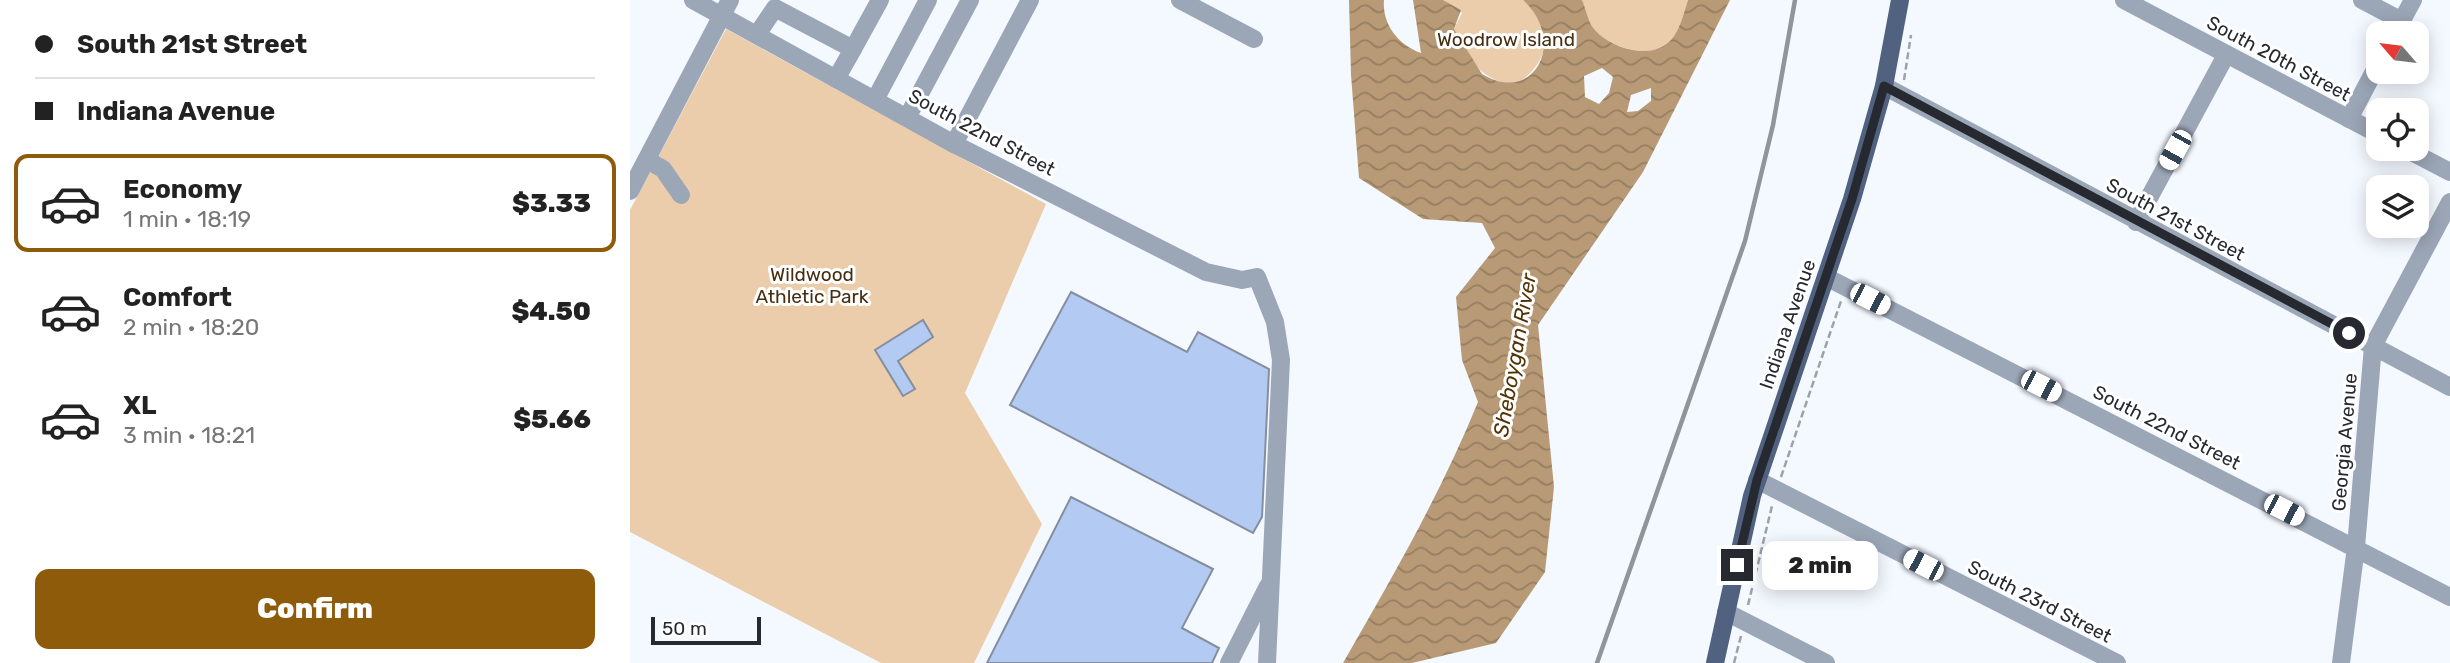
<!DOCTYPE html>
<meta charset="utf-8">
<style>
body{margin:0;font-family:Rubik,sans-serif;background:#f2f2f2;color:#222;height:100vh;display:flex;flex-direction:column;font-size:26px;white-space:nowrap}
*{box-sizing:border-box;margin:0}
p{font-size:23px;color:#767676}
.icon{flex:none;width:38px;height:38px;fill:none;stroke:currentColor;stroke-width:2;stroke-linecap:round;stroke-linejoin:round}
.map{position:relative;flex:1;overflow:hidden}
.details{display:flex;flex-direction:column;background:#fff;width:630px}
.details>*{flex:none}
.hud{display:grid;align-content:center;height:154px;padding:0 35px;background:#fff}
.needle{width:46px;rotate:298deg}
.buttons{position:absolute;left:1736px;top:21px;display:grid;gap:14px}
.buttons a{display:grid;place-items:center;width:63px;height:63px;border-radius:14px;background:#fff;box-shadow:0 4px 18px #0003;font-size:35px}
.scale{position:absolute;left:21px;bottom:18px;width:110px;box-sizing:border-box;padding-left:7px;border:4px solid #262a30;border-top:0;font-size:19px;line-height:24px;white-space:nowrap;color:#262a30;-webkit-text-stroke:5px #fff;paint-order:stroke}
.end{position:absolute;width:32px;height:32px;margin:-16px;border:9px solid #262a30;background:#fff;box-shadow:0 0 0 4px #fff}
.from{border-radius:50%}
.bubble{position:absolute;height:49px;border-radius:14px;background:#fff;box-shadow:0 4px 18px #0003;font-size:23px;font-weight:800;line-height:49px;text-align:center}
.car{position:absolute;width:21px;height:42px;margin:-21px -10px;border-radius:9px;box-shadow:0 0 5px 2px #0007;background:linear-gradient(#fff 24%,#345 0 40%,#fff 0 76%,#345 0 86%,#fff 0)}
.hud b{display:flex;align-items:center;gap:24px;height:66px;font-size:26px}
.hud b+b{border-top:2px solid #e0e0e0}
.hud i{width:18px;height:18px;background:#222}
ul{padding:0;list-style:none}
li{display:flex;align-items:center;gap:21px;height:98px;margin:0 14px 10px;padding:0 21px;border:4px solid transparent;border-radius:14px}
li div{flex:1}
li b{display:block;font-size:26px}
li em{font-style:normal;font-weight:800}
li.current{border-color:#8e5b0a}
li>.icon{width:63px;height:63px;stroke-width:1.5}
.primary-button{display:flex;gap:14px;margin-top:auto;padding:14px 35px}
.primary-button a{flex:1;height:80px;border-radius:14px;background:#8e5b0a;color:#fff;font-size:28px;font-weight:800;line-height:80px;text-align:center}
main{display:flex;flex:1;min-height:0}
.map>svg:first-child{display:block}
</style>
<main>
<section class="details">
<div class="hud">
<b><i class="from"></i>South 21st Street</b>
<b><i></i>Indiana Avenue</b>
</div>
<ul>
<li class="current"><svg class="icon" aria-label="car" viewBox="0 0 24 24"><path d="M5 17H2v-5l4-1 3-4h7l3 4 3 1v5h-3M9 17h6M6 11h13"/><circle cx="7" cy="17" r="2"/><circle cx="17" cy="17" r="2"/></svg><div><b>Economy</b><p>1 min · 18:19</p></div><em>$3.33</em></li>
<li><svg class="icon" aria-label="car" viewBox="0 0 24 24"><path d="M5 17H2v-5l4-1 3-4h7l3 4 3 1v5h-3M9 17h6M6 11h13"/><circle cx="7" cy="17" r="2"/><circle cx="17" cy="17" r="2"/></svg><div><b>Comfort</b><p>2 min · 18:20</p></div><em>$4.50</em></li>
<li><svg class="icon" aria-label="car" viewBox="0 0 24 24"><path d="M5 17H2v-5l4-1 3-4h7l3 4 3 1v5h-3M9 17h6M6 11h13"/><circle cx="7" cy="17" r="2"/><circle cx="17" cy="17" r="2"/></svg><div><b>XL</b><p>3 min · 18:21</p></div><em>$5.66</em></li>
</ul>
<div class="primary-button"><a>Confirm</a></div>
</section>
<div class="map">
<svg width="1820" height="663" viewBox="0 0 1820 663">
<defs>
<pattern id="water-waves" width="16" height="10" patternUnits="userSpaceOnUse" patternTransform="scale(1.75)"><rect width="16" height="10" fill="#b99a76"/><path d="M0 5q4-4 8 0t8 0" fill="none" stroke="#967e61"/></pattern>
</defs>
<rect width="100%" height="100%" fill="#f4f8ff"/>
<g fill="#ebcdab">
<path d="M813 0H893C924 28 922 60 887 84 853 84 837 58 824 29L832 13Z"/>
<path d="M952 0H1058C1054 12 1051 26 1044 36 1026 63 983 49 965 30 958 23 955 10 952 0Z"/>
<path d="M96 29 416 204 335 393 412 524 344 663H251L0 532V210Z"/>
</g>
<path fill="url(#water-waves)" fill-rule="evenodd" d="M719 0H754C752 24 768 45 791 53L783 0H813L831 10 824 29 852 74C904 106 938 41 893 0H952C956 9 958 23 965 30 982 49 1026 63 1044 36 1051 26 1054 12 1058 0H1100L1013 172 908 325 924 487 915 572 866 643 782 663H713C762 578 811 493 848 402L832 360 826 297 865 248 852 223 793 219 729 178 721 75ZM972 68 983 77 979 93 969 104 955 97 954 76ZM1021 88V101L1008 111 997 112 1001 95Z"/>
<g fill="#b3cbf3" stroke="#858e9e" stroke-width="2">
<path d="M441 292 557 352 568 332 639 369 632 517 623 533 380 405Z"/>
<path d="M293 320 303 337 268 361 285 389 273 396 245 350Z"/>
<path d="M441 497 583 569 552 628 589 648 582 663H357Z"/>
</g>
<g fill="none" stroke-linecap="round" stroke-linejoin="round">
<g stroke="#9ea2a8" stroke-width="2.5" stroke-dasharray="7 3.5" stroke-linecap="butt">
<path d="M1274 80 1281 35"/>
<path d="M1151 477 1211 301"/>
<path d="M1118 605 1142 506"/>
<path d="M1104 663 1111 636"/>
</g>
<g stroke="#9ba6b7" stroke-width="18">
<path d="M63 0 324 144 576 272 612 280 627 277 645 322 651 360 637 663"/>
<path d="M550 0 624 39"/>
<path d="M1494 0 1748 134"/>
<path d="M1732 0 1772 21"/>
<path d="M128 33 145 8 223 49 206 79"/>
<path d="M1765 33 1783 0"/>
<path d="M223 49 250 0"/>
<path d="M1254 86 1820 387"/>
<path d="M246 98 298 0"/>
<path d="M278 116 340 0"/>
<path d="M1719 119 1748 64"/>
<path d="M324 144 400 0"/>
<path d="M1776 149 1820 172"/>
<path d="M17 160 33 169 51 195"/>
<path d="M0 191 100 0"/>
<path d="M1506 222 1596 55"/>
<path d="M1196 277 1820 597"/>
<path d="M1127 480 1487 663"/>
<path d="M1096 612 1196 663"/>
<path d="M599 663 638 586"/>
<path d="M1711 663 1726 547 1743 346 1820 202"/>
</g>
<path stroke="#506280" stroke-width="18" d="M1085 663 1122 496 1222 199 1254 86 1270 0"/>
<path stroke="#91959b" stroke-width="4.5" d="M967 663 1115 241 1143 125 1165 0"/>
</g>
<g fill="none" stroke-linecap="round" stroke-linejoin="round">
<path stroke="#262a30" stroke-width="9" d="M1107 565 1127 480 1222 199 1254 86 1719 333"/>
</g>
<g text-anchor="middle" stroke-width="6" stroke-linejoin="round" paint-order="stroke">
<g font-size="19" fill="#462f11" stroke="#fff">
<text x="876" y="46">Woodrow Island</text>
<text x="182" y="281">Wildwood<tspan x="182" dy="22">Athletic Park</tspan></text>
</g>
<g font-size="19" fill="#262a30" stroke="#fff">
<text transform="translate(1649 58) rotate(28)" y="7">South 20th Street</text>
<text transform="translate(352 132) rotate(28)" y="7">South 22nd Street</text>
<text transform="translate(1546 219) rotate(28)" y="7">South 21st Street</text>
<text transform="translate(1157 324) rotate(-71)" y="7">Indiana Avenue</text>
<text transform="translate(1537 427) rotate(27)" y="7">South 22nd Street</text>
<text transform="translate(1714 442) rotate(-85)" y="7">Georgia Avenue</text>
<text transform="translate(1410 601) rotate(27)" y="7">South 23rd Street</text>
</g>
<g font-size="21" font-style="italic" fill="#533304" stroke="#fff">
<text transform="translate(885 355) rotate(-80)" y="7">Sheboygan River</text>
</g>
</g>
</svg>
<div class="buttons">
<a><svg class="needle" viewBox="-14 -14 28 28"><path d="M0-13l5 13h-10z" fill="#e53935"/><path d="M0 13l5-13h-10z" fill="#767676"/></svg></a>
<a><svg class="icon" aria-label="locate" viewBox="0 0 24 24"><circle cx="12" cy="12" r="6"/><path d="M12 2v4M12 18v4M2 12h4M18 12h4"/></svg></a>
<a><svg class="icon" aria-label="layers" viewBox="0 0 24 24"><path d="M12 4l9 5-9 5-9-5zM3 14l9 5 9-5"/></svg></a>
</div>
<div class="scale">50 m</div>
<i class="end from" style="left:1719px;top:333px"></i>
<i class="end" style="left:1107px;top:565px"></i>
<div class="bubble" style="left:1132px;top:541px;width:116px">2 min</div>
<i class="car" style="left:1545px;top:150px;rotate:209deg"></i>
<i class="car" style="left:1240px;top:299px;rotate:117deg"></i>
<i class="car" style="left:1411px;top:386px;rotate:117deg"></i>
<i class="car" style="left:1654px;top:510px;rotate:117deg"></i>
<i class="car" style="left:1293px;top:565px;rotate:297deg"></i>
</div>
</main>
